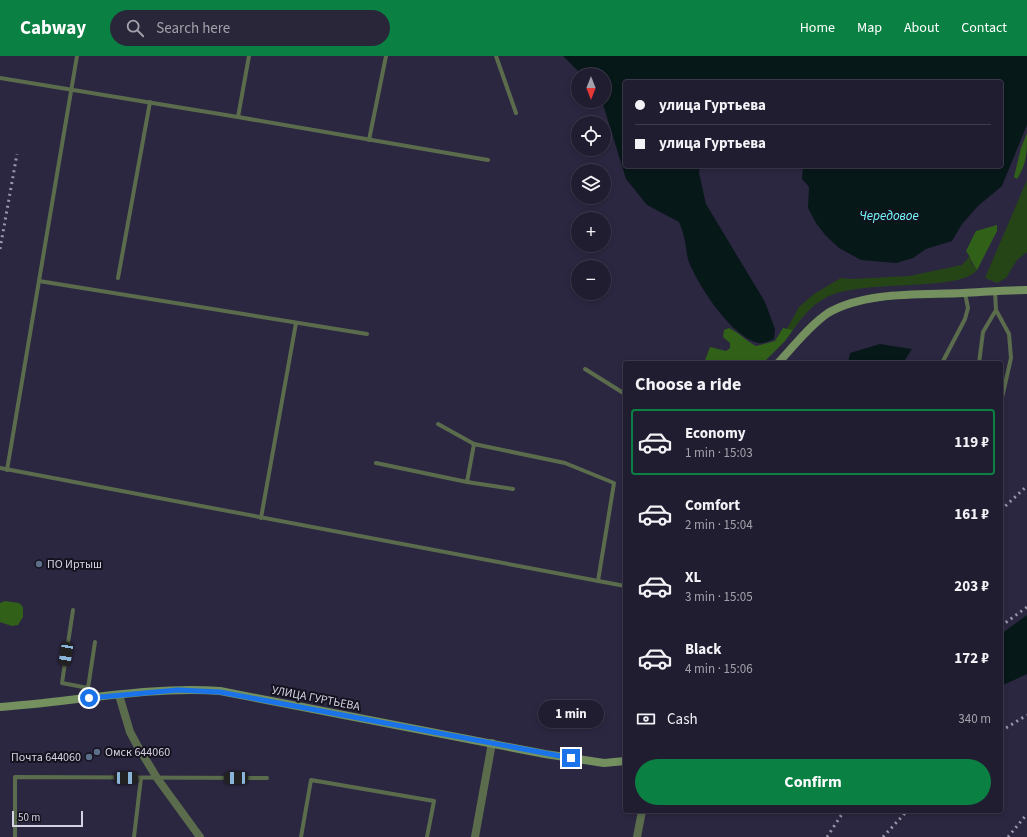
<!DOCTYPE html>
<meta charset="utf-8">
<style>
body{margin:0;font-family:"Source Sans 3",sans-serif;background:#292639;color:#f1f3f6;height:100vh;display:flex;flex-direction:column;font-size:15px;white-space:nowrap}
*{box-sizing:border-box;margin:0}
p{font-size:13px;color:#a2a2ab}
.icon{flex:none;width:22px;height:22px;fill:none;stroke:currentColor;stroke-width:2;stroke-linecap:round;stroke-linejoin:round}
.map{position:relative;flex:1;overflow:hidden}
.panel{position:absolute;left:623px;top:305px;width:380px;height:452px;display:flex;flex-direction:column;background:#211d31;border-radius:4px;box-shadow:0 2px 6px #0003,0 0 0 1px #3e3b4d}
.panel>*{flex:none}
.hud{position:absolute;left:623px;top:24px;width:380px;height:88px;border-radius:4px;box-shadow:0 2px 6px #0003,0 0 0 1px #3e3b4d;display:grid;align-content:center;height:88px;padding:0 12px;background:#211d31}
.needle{width:26px;rotate:180deg}
.fabs{position:absolute;left:571px;top:12px;display:grid;gap:8px}
.fabs a{display:grid;place-items:center;width:40px;height:40px;border-radius:50%;background:#211d31;box-shadow:0 2px 6px #0003,0 0 0 1px #3e3b4d;font-size:20px}
.scale{position:absolute;left:12px;bottom:10px;width:71px;box-sizing:border-box;padding-left:4px;border:2px solid #d4d1e2;border-top:0;font-size:11px;line-height:14px;white-space:nowrap;color:#d4d1e2;-webkit-text-stroke:3px #14121e;paint-order:stroke}
.end{position:absolute;width:18px;height:18px;margin:-9px;border:5px solid #1a73e8;background:#fff;box-shadow:0 0 0 2px #fff}
.from{border-radius:50%}
.bubble{position:absolute;height:28px;border-radius:14px;background:#211d31;box-shadow:0 2px 6px #0003,0 0 0 1px #3e3b4d;font-size:13px;font-weight:700;line-height:28px;text-align:center}
.car{position:absolute;width:12px;height:24px;margin:-12px -6px;border-radius:5px;box-shadow:0 0 3px 1px #0007;background:linear-gradient(#222 24%,#8ab4d8 0 40%,#222 0 76%,#8ab4d8 0 86%,#222 0)}
.hud b{display:flex;align-items:center;gap:14px;height:38px;font-size:15px}
.hud b+b{border-top:1px solid #3e3b4d}
.hud i{width:10px;height:10px;background:#f1f3f6}
ul{padding:0;list-style:none}
li{display:flex;align-items:center;gap:12px;height:66px;margin:0 8px 6px;padding:0 4px;border:2px solid transparent;border-radius:4px}
li div{flex:1}
li b{display:block;font-size:15px}
li em{font-style:normal;font-weight:700}
li.active{border-color:#0b8043}
li>.icon{width:36px;height:36px;stroke-width:1.5}
h2{padding:0 12px;font-size:18px;line-height:48px}
.pay{display:flex;align-items:center;gap:10px;height:44px;padding:0 12px;font-size:15px}
.pay p{margin-inline-start:auto}
.action{display:flex;gap:8px;margin-top:auto;padding:8px 12px}
.action a{flex:1;height:46px;border-radius:24px;background:#0b8043;color:#fff;font-size:16px;font-weight:700;line-height:46px;text-align:center}
header{display:flex;align-items:center;gap:24px;box-sizing:border-box;height:56px;padding:0 20px;background:#0b8043;color:#fff}
header strong{font-size:19px}
nav{display:flex;gap:22px;margin-inline-start:auto;font-size:14px}
.search{width:280px;height:36px;background:#292639;display:flex;align-items:center;gap:10px;box-sizing:border-box;padding:0 14px;border-radius:22px;color:#a2a2ab;font-size:15px}
.map>svg:first-child{display:block}
</style>
<header>
<strong>Cabway</strong>
<div class="search"><svg class="icon" aria-label="search" viewBox="0 0 24 24"><circle cx="10" cy="10" r="6"/><path d="M15 15l6 6"/></svg>Search here</div>
<nav><a>Home</a><a>Map</a><a>About</a><a>Contact</a></nav>
</header>
<div class="map">
<svg width="1027" height="781" viewBox="0 0 1027 781">
<rect width="100%" height="100%" fill="#2c2741"/>
<g fill="#264517">
<path d="M1027 124V196L1017 204 1006 222 997 227 985 222Z"/>
<path d="M970 200 972 208 977 214C959 237 860 222 825 242 812 249 801 262 793 274L787 273 799 251 814 238 841 222 852 223 909 220 962 209Z"/>
</g>
<g fill="#316118">
<path d="M1027 77C1027 96 1027 107 1017 123L1014 121 1021 92Z"/>
<path d="M997 169V175L977 214C972 208 971 201 966 195L976 175Z"/>
<path d="M729 272C738 276 745 284 756 290L775 285 783 272 793 274 785 285 763 307H753L743 304 744 307H704L710 291 726 295 730 292V287L723 281 724 274Z"/>
<path d="M5 545 19 547 23 551V561L18 569 12 570 0 566V547Z"/>
</g>
<g fill="#071818">
<path d="M563 0H1027V69L1002 130 978 150 962 168 952 185 926 193 913 202 896 207 861 204 839 192 826 180 816 167 808 152 809 131 802 123 803 110H1001V26H625V110H700L699 117 706 148 765 246 775 273 774 283C769 285 763 288 759 287 734 283 702 235 692 213 686 203 687 192 684 181 683 176 681 171 679 166L647 149 626 123 602 45H604V19H582Z"/>
<path d="M880 288 912 293 903 307H848L850 297Z"/>
<path d="M1027 559V618L1001 630V578Z"/>
</g>
<g fill="none" stroke-linecap="round" stroke-linejoin="round">
<g stroke="#5b6c4d" stroke-width="4">
<path d="M496 0 516 57"/>
<path d="M0 22 238 61 249 0"/>
<path d="M238 61 488 104"/>
<path d="M369 84 386 0"/>
<path d="M118 222 150 46"/>
<path d="M39 225 367 278"/>
<path d="M995 235 996 254 1009 278 1011 302 1001 346"/>
<path d="M942 307 965 263 968 252 965 237"/>
<path d="M979 307 983 276 996 254"/>
<path d="M585 313 625 338"/>
<path d="M438 368 474 388"/>
<path d="M376 407 467 426 474 388 565 407 614 427 598 525"/>
<path d="M0 412 625 530"/>
<path d="M7 414 77 0"/>
<path d="M467 426 513 433"/>
<path d="M261 462 296 267"/>
<path d="M73 554 62 627 88 632"/>
<path d="M89 642 88 632 95 586"/>
<path d="M15 781V721L267 722"/>
<path d="M134 781 141 722"/>
<path d="M301 781 311 724 434 745 427 781"/>
</g>
<g stroke="#5b6c4d" stroke-width="8">
<path d="M119 639 130 676 137 689 157 722 200 781"/>
<path d="M475 781 492 687"/>
<path d="M637 781 642 755"/>
</g>
<g stroke="#74905f" stroke-width="8">
<path d="M778 307C794 290 809 270 828 257 865 235 922 239 963 237 984 236 1005 234 1027 234"/>
<path d="M0 651C73 646 146 630 220 635L545 698 604 707 625 705"/>
</g>
<g stroke="#9a97ab" stroke-width="3" stroke-dasharray="2 4" stroke-linecap="butt">
<path d="M0 193 17 98"/>
<path d="M1001 454 1027 430"/>
<path d="M1001 570 1027 551"/>
<path d="M1001 675 1027 659"/>
<path d="M827 781 844 755"/>
<path d="M883 781 907 755"/>
<path d="M1008 781 1027 758"/>
</g>
</g>
<g fill="none" stroke-linecap="round" stroke-linejoin="round">
<path stroke="#1a73e8" stroke-width="5" d="M89 642 178 634 220 636 571 702"/>
</g>
<g fill="#5c6f8a" stroke="#14121e" stroke-width="1.5">
<circle cx="39" cy="508" r="4"/>
<circle cx="97" cy="696" r="4"/>
<circle cx="89" cy="701" r="4"/>
</g>
<g text-anchor="middle" stroke-width="4" stroke-linejoin="round" paint-order="stroke">
<g font-size="12" fill="#d4d1e2" stroke="#14121e" text-anchor="start">
<text x="47" y="512">ПО Иртыш</text>
<text x="105" y="700">Омск 644060</text>
<text x="81" y="705" text-anchor="end">Почта 644060</text>
</g>
<g font-size="12" fill="#d4d1e2" stroke="#14121e">
<text transform="translate(316 642) rotate(11)" y="4">УЛИЦА ГУРТЬЕВА</text>
</g>
<g font-size="13" font-style="italic" fill="#76fafd" stroke="#14121e">
<text x="889" y="164">Чередовое</text>
</g>
</g>
</svg>
<div class="fabs">
<a><svg class="needle" viewBox="-14 -14 28 28"><path d="M0-13l5 13h-10z" fill="#e53935"/><path d="M0 13l5-13h-10z" fill="#a2a2ab"/></svg></a>
<a><svg class="icon" aria-label="locate" viewBox="0 0 24 24"><circle cx="12" cy="12" r="6"/><path d="M12 2v4M12 18v4M2 12h4M18 12h4"/></svg></a>
<a><svg class="icon" aria-label="layers" viewBox="0 0 24 24"><path d="M12 4l9 5-9 5-9-5zM3 14l9 5 9-5"/></svg></a>
<a>+</a>
<a>−</a>
</div>
<div class="scale">50 m</div>
<i class="end from" style="left:89px;top:642px"></i>
<i class="end" style="left:571px;top:702px"></i>
<div class="bubble" style="left:538px;top:644px;width:66px">1 min</div>
<i class="car" style="left:66px;top:598px;rotate:189deg"></i>
<i class="car" style="left:126px;top:722px;rotate:90deg"></i>
<i class="car" style="left:236px;top:722px;rotate:270deg"></i>
<div class="hud">
<b><i class="from"></i>улица Гуртьева</b>
<b><i></i>улица Гуртьева</b>
</div>
<section class="panel">
<h2>Choose a ride</h2>
<ul>
<li class="active"><svg class="icon" aria-label="car" viewBox="0 0 24 24"><path d="M5 17H2v-5l4-1 3-4h7l3 4 3 1v5h-3M9 17h6M6 11h13"/><circle cx="7" cy="17" r="2"/><circle cx="17" cy="17" r="2"/></svg><div><b>Economy</b><p>1 min · 15:03</p></div><em>119 ₽</em></li>
<li><svg class="icon" aria-label="car" viewBox="0 0 24 24"><path d="M5 17H2v-5l4-1 3-4h7l3 4 3 1v5h-3M9 17h6M6 11h13"/><circle cx="7" cy="17" r="2"/><circle cx="17" cy="17" r="2"/></svg><div><b>Comfort</b><p>2 min · 15:04</p></div><em>161 ₽</em></li>
<li><svg class="icon" aria-label="car" viewBox="0 0 24 24"><path d="M5 17H2v-5l4-1 3-4h7l3 4 3 1v5h-3M9 17h6M6 11h13"/><circle cx="7" cy="17" r="2"/><circle cx="17" cy="17" r="2"/></svg><div><b>XL</b><p>3 min · 15:05</p></div><em>203 ₽</em></li>
<li><svg class="icon" aria-label="car" viewBox="0 0 24 24"><path d="M5 17H2v-5l4-1 3-4h7l3 4 3 1v5h-3M9 17h6M6 11h13"/><circle cx="7" cy="17" r="2"/><circle cx="17" cy="17" r="2"/></svg><div><b>Black</b><p>4 min · 15:06</p></div><em>172 ₽</em></li>
</ul>
<div class="pay"><svg class="icon" aria-label="cash" viewBox="0 0 24 24"><path d="M3 7h18v10H3z"/><circle cx="12" cy="12" r="2"/></svg>Cash<p>340 m</p></div>
<div class="action"><a>Confirm</a></div>
</section>
</div>
